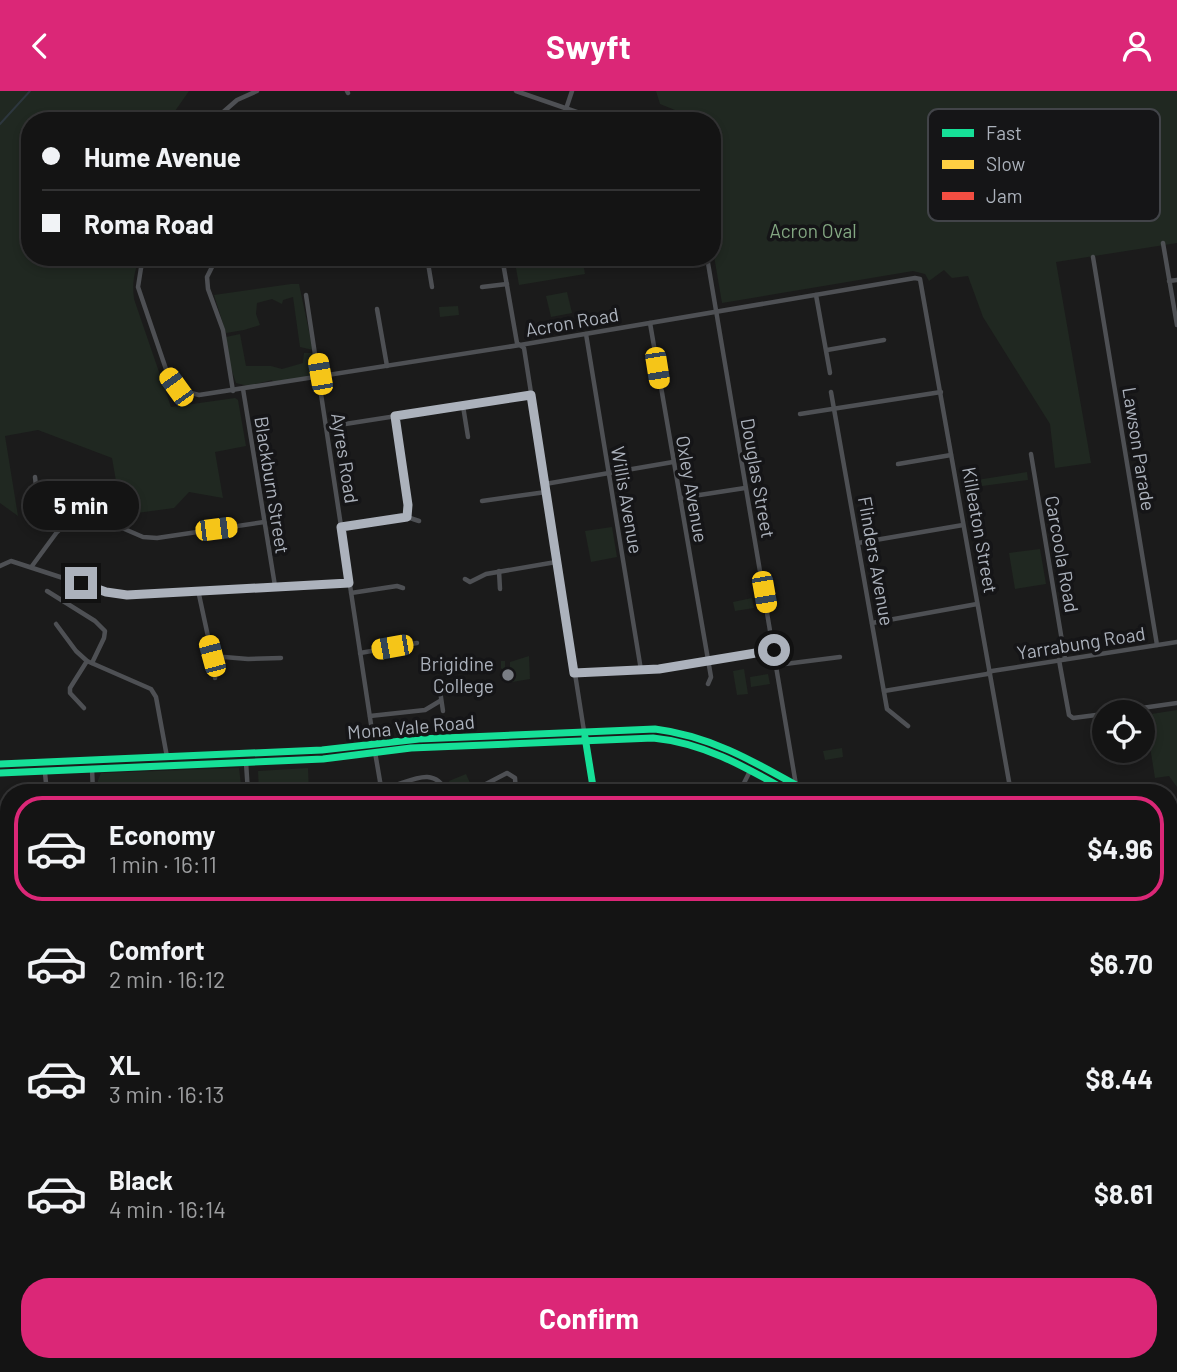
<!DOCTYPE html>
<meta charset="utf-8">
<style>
body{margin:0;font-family:Barlow,sans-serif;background:#212122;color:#f1f3f6;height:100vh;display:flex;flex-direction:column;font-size:26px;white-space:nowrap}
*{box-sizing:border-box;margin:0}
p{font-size:23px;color:#9d9ea0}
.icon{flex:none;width:38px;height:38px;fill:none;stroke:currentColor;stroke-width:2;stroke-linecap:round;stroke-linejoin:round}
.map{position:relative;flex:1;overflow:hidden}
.side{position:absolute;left:0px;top:693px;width:1178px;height:588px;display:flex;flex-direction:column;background:#141414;border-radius:28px 28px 0 0;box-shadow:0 4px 10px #0003,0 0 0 2px #333334}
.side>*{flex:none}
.top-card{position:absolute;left:21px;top:21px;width:700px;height:154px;border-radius:28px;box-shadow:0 4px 10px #0003,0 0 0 2px #333334;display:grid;align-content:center;height:154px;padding:0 21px;background:#141414}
.buttons{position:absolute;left:1092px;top:609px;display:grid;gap:14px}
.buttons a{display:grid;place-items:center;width:63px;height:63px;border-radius:50%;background:#141414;box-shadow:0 4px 10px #0003,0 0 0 2px #333334;font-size:35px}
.end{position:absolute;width:32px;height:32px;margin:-16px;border:9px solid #acb2bc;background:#111;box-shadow:0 0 0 4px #111}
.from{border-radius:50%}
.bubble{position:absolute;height:49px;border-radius:24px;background:#141414;box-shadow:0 4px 10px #0003,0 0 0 2px #333334;font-size:23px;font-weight:700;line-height:49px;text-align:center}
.car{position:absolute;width:21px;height:42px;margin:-21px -10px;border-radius:9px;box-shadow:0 0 5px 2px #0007;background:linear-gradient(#f5c518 24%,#345 0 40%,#f5c518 0 76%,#345 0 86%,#f5c518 0)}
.top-card b{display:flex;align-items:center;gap:24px;height:66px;font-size:26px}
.top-card b+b{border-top:2px solid #333334}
.top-card i{width:18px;height:18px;background:#f1f3f6}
ul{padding:12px 0 0;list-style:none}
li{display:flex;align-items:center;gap:21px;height:105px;margin:0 14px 10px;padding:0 7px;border:4px solid transparent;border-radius:28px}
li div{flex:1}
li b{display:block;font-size:26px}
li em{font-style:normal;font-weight:700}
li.active{border-color:#db2777}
li>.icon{width:63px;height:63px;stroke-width:1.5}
.button{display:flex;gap:14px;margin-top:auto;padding:14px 21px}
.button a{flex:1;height:80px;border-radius:28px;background:#db2777;color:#fff;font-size:28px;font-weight:700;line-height:80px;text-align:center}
header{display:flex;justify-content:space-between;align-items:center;height:91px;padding:0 21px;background:#db2777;color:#fff;font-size:32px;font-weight:700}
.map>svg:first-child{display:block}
</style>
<header><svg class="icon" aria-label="back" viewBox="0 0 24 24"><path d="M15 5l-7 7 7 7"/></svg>Swyft<svg class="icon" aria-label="person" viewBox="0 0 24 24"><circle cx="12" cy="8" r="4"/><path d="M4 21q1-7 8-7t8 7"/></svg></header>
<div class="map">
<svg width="1177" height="1281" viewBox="0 0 1177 1281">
<rect width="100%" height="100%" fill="#1b1b1b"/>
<g fill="#202821">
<path d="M0 0H189L168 30H30V166H140C134 181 132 192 134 208L171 316 235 307 238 309 246 355 215 361 223 407 189 401 174 417 122 424 112 367 38 339 5 345 18 425 0 412Z"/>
<path d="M656 0H1177V152L1056 171 1091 372 1055 377 1050 333 983 226 968 185 952 187 944 179 929 190 925 183 913 180 722 212 712 153V30H686L680 21 660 13Z"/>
<path d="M514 166H582L585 183 519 194Z"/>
<path d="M291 193H299L313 259 300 256 293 206 283 209 282 213 272 208 257 212 256 223 260 234 244 239 226 242 214 204Z"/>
<path d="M567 201 572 222 551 226 546 205Z"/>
<path d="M458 215 459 224 440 226 439 216Z"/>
<path d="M240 243 246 275H271L282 278 303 272 304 262H313V286L273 291 272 289 248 295 236 292 230 274 226 246Z"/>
<path d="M1027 381 1028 389 967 397 965 399 964 391Z"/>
<path d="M612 436 617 466 591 471 585 440Z"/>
<path d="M1040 458 1046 493 1015 498 1009 462Z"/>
<path d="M752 507 754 517 735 520 733 511Z"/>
<path d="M529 565 530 588 512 591 501 577V570H505V577H510V571Z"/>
<path d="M744 578 748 603 737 604 733 580Z"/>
<path d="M768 583 770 593 751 596 750 586Z"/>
<path d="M1177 619V696L1169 685 1155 687 1145 624Z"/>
<path d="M842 657 843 666 825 669 823 660Z"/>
<path d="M239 677 242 702H98V689L101 682Z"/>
<path d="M308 677 309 702H259L258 680Z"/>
<path d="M466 683 470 692 453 699 449 690Z"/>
<path d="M1169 765 1177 774V793L1171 803Z"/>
<path d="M7 1020H9V1267L0 1268V1023L8 1022Z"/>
<path d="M1177 1082V1177L1169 1178V1083Z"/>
</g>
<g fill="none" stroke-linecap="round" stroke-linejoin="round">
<g stroke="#2d373e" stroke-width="2">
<path d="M0 33 30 0"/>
<path d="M0 1145 9 1150"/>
</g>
<g stroke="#4e5054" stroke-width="4.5">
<path d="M347 0 348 2"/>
<path d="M516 0 594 27C622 29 653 12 678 30"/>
<path d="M566 18 572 0"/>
<path d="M213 30 237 9 257 0"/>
<path d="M1163 152 1177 234"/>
<path d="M146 166 141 177 138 196 168 284 183 300 199 304 520 254 915 187 920 188 1011 702"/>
<path d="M226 166 214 172 207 186 208 198 223 239 233 300"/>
<path d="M427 166 432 196"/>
<path d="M502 166 517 252 524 257 584 640"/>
<path d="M707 166 796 694"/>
<path d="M1093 166 1157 554"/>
<path d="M1169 190 1177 189"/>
<path d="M482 196 507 193"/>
<path d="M306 204 374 653"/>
<path d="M816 204 830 282"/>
<path d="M377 218 387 275"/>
<path d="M650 232 711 586 708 593"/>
<path d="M586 243 641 579"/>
<path d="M827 259 884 249"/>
<path d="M243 298 275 495"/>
<path d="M831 301 887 618 908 635"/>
<path d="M463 315 468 346"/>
<path d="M800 323 941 301"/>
<path d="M395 325 408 414 407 426 419 430"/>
<path d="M326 336 531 304"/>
<path d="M1031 363 1065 568"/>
<path d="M898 373 951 364"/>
<path d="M35 386 37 404 64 434"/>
<path d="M545 393 673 371"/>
<path d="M680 407 745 397"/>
<path d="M482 410 546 401"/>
<path d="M341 436 407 426"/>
<path d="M858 452 963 434"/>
<path d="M0 475 11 470 106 501 127 504 349 492"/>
<path d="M32 475 57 441 70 429 106 430 143 446 157 447 264 431"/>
<path d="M499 480 500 498"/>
<path d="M465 488 470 491 486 483 556 471"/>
<path d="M198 499 215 578V587"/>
<path d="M47 500 95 530 105 540 104 547 92 572"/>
<path d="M351 502 397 495 403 497"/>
<path d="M872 532 977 513"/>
<path d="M56 533 76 560 87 570 151 598 156 606 167 666"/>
<path d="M360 562 417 552"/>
<path d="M212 565 248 568 281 567"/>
<path d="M1059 569 1069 624 1073 627 1104 623"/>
<path d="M777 574 840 566"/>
<path d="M574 582 658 578 774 559"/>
<path d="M439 593 443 620"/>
<path d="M884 600 987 583 992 580 1177 551"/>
<path d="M84 617 70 602V597L87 570"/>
<path d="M1114 621 1177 612"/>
<path d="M370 625 425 619 440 610"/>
<path d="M375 661 382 702"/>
<path d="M246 671 248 702"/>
<path d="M92 677 93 702"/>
<path d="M45 682 47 702"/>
<path d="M381 698C405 695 433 670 447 702"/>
<path d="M461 702 484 694 507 682 515 687 516 702"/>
<path d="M624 702 651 694"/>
<path d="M739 702 750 680"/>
<path d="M1169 1194 1177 1242"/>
<path d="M294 1272 297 1281"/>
<path d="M899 1272 901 1281"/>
<path d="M963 1272 965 1281"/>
<path d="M169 1281 210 1275 218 1277"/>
<path d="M470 1281 482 1279"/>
<path d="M827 1281 880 1272"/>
</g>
<g stroke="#16e098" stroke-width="7">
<path d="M585 646 594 702"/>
<path d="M0 673 322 659 419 648 655 638C713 645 760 674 810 702"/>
<path d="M0 682 323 668 411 657 653 647C705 652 747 677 791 702"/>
<path d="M1169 816 1177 805"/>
<path d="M1169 824 1177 813"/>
<path d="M1169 928 1177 934"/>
<path d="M1169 938 1177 944"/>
<path d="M1169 1077 1177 1075"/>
</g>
<path stroke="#ffcf43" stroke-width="7" d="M1110 1272 1111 1281"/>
<path stroke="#f24e42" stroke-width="7" d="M694 1272 695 1281"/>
</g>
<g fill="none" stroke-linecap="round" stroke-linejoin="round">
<path stroke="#acb2bc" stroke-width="9" d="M81 492 106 501 127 504 349 492 341 436 407 426 408 414 395 325 531 304 574 582 659 578 774 559"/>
</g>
<circle fill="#797d84" stroke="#151517" stroke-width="2.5" cx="508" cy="584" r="7"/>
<g text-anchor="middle" stroke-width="7" stroke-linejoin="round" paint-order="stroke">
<g font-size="19" fill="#83a782" stroke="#151517">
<text x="813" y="147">Acron Oval</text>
</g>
<g font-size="19" fill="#acb2bc" stroke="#151517">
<text transform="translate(572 231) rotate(-10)" y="7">Acron Road</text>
<text transform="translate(1139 358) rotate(81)" y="7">Lawson Parade</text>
<text transform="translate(345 367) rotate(81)" y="7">Ayres Road</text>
<text transform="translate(758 387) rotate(80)" y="7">Douglas Street</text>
<text transform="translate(272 394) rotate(81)" y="7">Blackburn Street</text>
<text transform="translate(692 398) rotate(80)" y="7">Oxley Avenue</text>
<text transform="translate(627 409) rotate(80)" y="7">Willis Avenue</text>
<text transform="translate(980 439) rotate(80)" y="7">Killeaton Street</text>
<text transform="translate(1062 463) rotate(80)" y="7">Carcoola Road</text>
<text transform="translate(876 470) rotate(80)" y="7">Flinders Avenue</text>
<text transform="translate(1081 552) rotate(-9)" y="7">Yarrabung Road</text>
<text transform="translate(411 636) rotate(-5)" y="7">Mona Vale Road</text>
</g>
<g font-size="19" fill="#acb2bc" stroke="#151517" text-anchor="end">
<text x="494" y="580">Brigidine<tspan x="494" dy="22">College</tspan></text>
</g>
</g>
<rect x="928" y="18" width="232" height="112" rx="10" fill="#151517" stroke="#424449" stroke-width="2"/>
<rect x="942" y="38" width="32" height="8" fill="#16e098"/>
<rect x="942" y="69" width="32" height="9" fill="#ffcf43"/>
<rect x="942" y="101" width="32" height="8" fill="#f24e42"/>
<g font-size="19" fill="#acb2bc">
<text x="986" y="49">Fast</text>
<text x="986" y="80">Slow</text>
<text x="986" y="112">Jam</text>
</g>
</svg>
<div class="buttons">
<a><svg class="icon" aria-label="locate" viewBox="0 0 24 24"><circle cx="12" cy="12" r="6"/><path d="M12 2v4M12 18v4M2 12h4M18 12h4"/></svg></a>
</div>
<i class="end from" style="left:774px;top:559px"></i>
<i class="end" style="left:81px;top:492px"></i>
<div class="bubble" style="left:23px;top:390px;width:116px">5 min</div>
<i class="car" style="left:657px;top:277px;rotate:171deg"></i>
<i class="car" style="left:320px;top:283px;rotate:350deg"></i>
<i class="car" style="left:176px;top:296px;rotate:324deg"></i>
<i class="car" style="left:216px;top:438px;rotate:83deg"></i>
<i class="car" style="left:764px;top:501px;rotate:170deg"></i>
<i class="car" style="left:392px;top:556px;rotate:260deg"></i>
<i class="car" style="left:212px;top:565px;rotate:345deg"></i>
<div class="top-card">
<b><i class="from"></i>Hume Avenue</b>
<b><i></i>Roma Road</b>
</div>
<section class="side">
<ul>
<li class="active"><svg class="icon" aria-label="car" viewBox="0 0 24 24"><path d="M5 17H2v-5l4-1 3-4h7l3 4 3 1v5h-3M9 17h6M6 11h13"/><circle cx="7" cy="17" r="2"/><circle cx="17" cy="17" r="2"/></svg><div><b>Economy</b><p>1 min · 16:11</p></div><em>$4.96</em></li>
<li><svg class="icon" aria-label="car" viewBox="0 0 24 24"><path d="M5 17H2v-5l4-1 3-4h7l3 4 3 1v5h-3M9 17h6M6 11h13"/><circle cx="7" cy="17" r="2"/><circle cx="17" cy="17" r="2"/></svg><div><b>Comfort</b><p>2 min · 16:12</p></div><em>$6.70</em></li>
<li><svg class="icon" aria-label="car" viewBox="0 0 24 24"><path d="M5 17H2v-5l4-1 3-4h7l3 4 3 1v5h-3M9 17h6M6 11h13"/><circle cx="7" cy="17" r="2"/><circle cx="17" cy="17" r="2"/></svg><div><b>XL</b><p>3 min · 16:13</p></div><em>$8.44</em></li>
<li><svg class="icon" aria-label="car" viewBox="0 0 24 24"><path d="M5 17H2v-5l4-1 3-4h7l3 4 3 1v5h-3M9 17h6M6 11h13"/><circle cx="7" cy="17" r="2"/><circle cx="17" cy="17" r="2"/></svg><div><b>Black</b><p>4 min · 16:14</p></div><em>$8.61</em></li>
</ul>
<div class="button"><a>Confirm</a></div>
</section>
</div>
